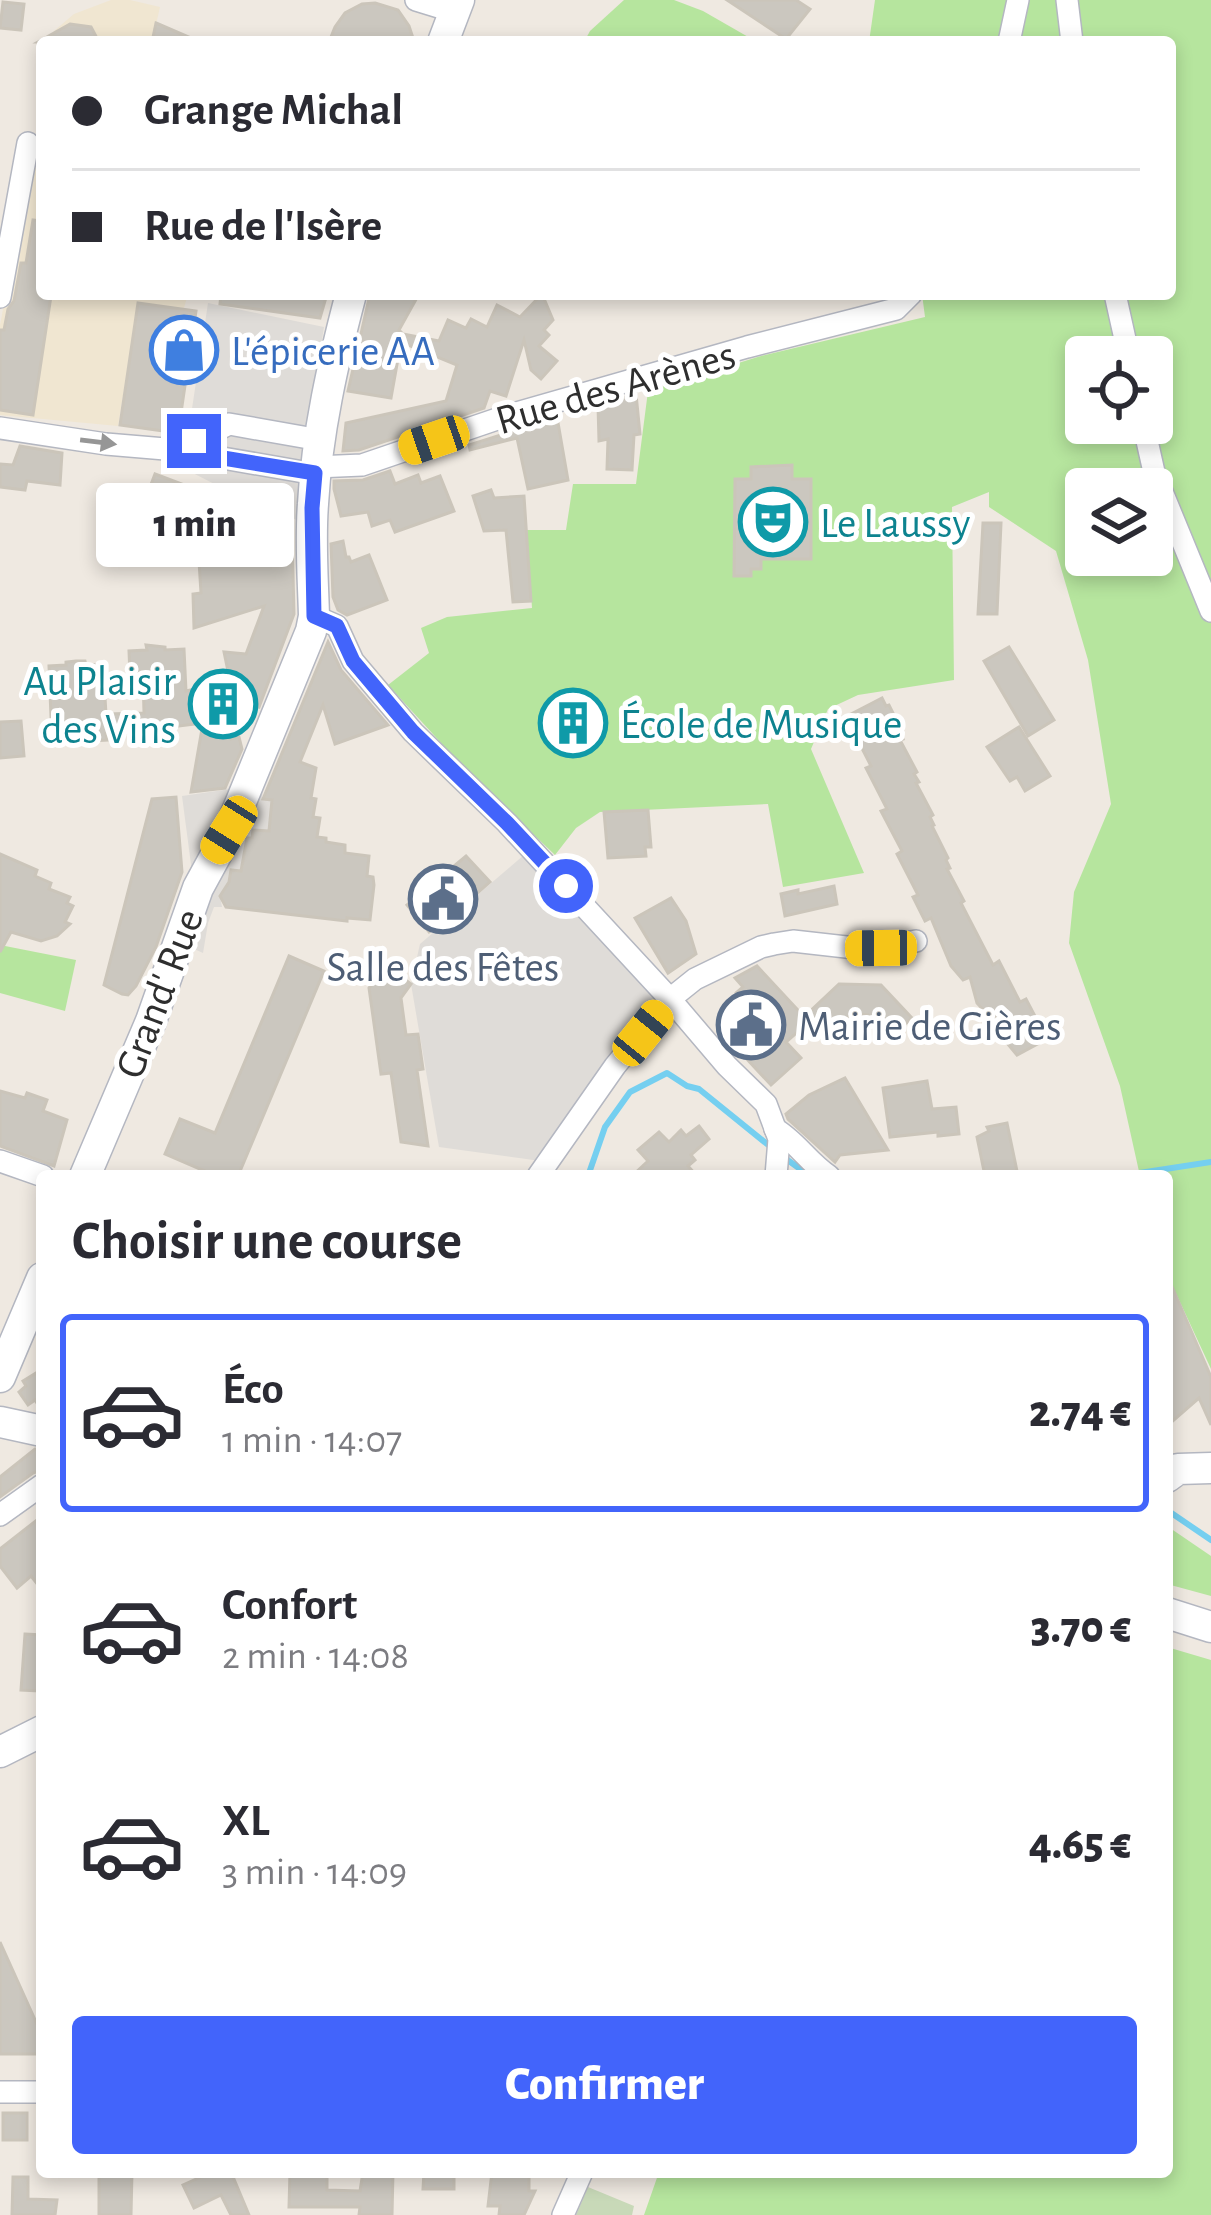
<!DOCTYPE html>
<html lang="fr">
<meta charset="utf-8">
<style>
body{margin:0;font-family:"Alegreya Sans",sans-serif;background:#f7f7f7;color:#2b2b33;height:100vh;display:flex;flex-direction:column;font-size:45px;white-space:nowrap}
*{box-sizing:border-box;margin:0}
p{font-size:39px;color:#7c7c81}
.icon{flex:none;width:66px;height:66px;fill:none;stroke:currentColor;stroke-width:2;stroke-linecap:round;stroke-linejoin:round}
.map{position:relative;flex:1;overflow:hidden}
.panel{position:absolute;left:36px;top:1170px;width:1137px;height:1008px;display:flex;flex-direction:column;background:#fff;border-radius:12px;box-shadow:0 6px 18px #0003}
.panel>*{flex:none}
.banner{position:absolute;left:36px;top:36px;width:1140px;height:264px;border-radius:12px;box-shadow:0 6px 18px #0003;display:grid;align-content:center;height:264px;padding:0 36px;background:#fff}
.tools{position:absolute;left:1065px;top:336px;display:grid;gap:24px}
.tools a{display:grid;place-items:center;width:108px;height:108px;border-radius:12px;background:#fff;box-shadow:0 6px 18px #0003;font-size:60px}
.end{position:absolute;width:54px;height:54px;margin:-27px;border:15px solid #4264fb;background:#fff;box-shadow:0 0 0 6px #fff}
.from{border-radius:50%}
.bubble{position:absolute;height:84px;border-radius:12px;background:#fff;box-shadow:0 6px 18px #0003;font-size:39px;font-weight:800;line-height:84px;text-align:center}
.car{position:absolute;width:36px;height:72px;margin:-36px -18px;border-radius:15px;box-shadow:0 0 9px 3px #0007;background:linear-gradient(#f5c518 24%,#345 0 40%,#f5c518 0 76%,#345 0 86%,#f5c518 0)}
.banner b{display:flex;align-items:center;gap:42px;height:114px;font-size:45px}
.banner b+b{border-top:3px solid #e1e1e2}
.banner i{width:30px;height:30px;background:#2b2b33}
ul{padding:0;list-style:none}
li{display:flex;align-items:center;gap:36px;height:198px;margin:0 24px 18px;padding:0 12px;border:6px solid transparent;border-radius:12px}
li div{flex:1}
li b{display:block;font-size:45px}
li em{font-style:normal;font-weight:800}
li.active{border-color:#4264fb}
li>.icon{width:108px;height:108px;stroke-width:1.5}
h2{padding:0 36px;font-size:54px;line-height:144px}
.action{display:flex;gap:24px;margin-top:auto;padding:24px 36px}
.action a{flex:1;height:138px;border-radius:12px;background:#4264fb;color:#fff;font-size:48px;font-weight:800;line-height:138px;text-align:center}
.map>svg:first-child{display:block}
</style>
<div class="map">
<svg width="1211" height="2215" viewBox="0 0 1211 2215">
<rect width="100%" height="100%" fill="#efe9e1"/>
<g fill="#f0e6d1">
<path d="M111 0H130L160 7 152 42H52L54 31 74 14Z"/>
<path d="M42 103V294H188L184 308 138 303 118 426 0 415V325Z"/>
</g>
<g fill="#b6e59e" fill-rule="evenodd">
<path d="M624 0H674L703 11 757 42H584L590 31Z"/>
<path d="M875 0H1211V1369L1167 1274V1176H1140L1120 1086 1069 943 1074 892 1111 804 1088 660 1056 551 989 507V492L952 507 954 680 858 695 828 709 811 749 864 873 783 887 768 804 600 812 576 828 555 855 465 769 388 685 429 653 421 628 447 617 532 608 527 530H566L573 484H636L648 391 761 356 925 317 922 294H1170V42H869ZM1086 357H1152V423H1086ZM1086 489H1152V555H1086Z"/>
<path d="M0 945 76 960 65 1011 0 993Z"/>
<path d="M1167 1526 1211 1556V1596L1167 1584Z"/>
<path d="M1167 1647 1211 1660V2215H644L659 2172H1167Z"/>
</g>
<path fill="#c8d9b8" d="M588 2187 634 2206 632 2215H576Z"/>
<g fill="#dfdcd8">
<path d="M208 303 324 327 310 414 297 520 236 495 183 468Z"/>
<path d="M257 785 263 789 262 798 272 800 280 832 246 838 244 856 248 871 231 870 228 889H224L220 896 222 907H214L208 923 203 953 179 942 192 872 182 796Z"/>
<path d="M531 849 670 999 548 1162 439 1147 411 984 420 944Z"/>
</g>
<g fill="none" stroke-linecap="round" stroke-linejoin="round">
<g stroke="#75cff0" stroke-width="6">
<path d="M782 1156 810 1176"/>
<path d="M588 1176 605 1127 630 1092 667 1073 687 1086 699 1089 772 1148"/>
<path d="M1120 1176 1211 1162"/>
<path d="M1167 1510 1211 1540"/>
</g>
</g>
<g fill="#cbc7bf" stroke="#cbc5ba" stroke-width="3">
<path d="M727 0H796L810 9 786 39Z"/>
<path d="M3 2 24 4 21 30 0 28Z"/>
<path d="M375 3 398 10 409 26 413 38 396 39 397 42H329L335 27 345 13 362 4Z"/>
<path d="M156 23 200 42H152Z"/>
<path d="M70 24 91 27 99 42H38Z"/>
<path d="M33 220 42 221V295L51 296 33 415 0 410V330H4L8 309 14 301 21 263H26Z"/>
<path d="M221 294H327L320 318 220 304Z"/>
<path d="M370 294H419L399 330 403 334 439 341 448 320 466 328 471 319 487 327 497 305 520 317 542 294 553 320 544 330 549 335 539 346 557 361 541 379 531 370 524 340 506 396 490 391 484 408 359 450 343 451 346 423 446 401 457 365 401 342 391 398 348 391Z"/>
<path d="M138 303 196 311 178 433 120 425Z"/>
<path d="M636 394 640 434 634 435 632 470 607 469 608 439 599 441 598 405Z"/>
<path d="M557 417 568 480 528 489 517 438 470 450 469 445Z"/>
<path d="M20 446 62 453 60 485 27 481 25 490 0 487V464L13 465Z"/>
<path d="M792 465V479H811V559H761V569H751V576H734L735 479H751V467Z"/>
<path d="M390 471 395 484 418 475 421 483 440 476 454 511 395 532 390 520 372 526 368 512 341 516 334 489V481L363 480Z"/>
<path d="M155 474 192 488 181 518 144 503Z"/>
<path d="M491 490 494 498 524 496 531 601 513 602 506 530 484 531 473 496Z"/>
<path d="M223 496 292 533 294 614 259 707 244 702 224 706 231 739 239 737 242 749 225 788 191 792 203 723 146 730 145 733 106 734 107 740 90 741V745L52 743 49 666 66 665V662L76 661H85L86 665 103 664 106 714 144 713 143 676H130L129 651 147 650 146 645 165 647V650L184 649 186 691 230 681 224 652 246 654 264 606 194 628 193 594 201 593 196 513 211 519Z"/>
<path d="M983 523H1001L997 614H978Z"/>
<path d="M343 541 346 557H349L351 562 369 555 387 600 347 615 338 610 333 597 331 544Z"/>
<path d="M328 642 341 670 388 725 335 744 323 705 300 762 316 768 311 798 316 799 313 817 320 818 317 837 326 838V842L345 845V853L369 856 367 876 373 877 374 885 370 920 347 918V921L226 907 220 896 229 882 231 870 241 871 247 838H252L253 830 269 831 272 800 263 799Z"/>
<path d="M1009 647 1054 720 1028 736 984 661Z"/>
<path d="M552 698 604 712 595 748 543 734Z"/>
<path d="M882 698 886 706 889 705 901 729 899 730 903 739 900 740 917 772 914 774 919 782 916 783 933 815 930 817 934 825 932 826 948 858 946 860 950 868 947 869 964 901 961 903 993 965 999 961 1020 1002 1026 999 1047 1039 1017 1055 1002 1037 996 1014 990 1017 977 1003 970 977 963 980 951 966 931 918 925 921 913 897 918 895 897 854 902 851 881 811 887 809 866 768 871 766 850 725 856 722 851 714Z"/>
<path d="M21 721 24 756 0 758V722Z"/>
<path d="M1019 727 1050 776 1025 791 1017 777 1010 781 987 747Z"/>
<path d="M176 797 182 872 156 947 136 986 128 995 122 994 104 985 152 799Z"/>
<path d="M648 810 651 847H645L646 856 608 858 604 812Z"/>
<path d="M0 854 37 870 35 876 51 883 49 889 70 897 67 903 73 906 65 922 70 924 57 936 41 941 11 932 0 952Z"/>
<path d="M466 856 490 882 442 924 441 922 429 932 407 905Z"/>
<path d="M834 886 837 904 785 916 781 894 798 890V894Z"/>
<path d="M671 898 686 921 696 954 668 973 635 918Z"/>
<path d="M289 956 324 971 238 1176H216L165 1154 180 1119 215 1133Z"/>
<path d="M387 966 411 984 401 998 406 1035 418 1034 423 1069 417 1070 428 1146 401 1142 391 1073 381 1074 369 988Z"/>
<path d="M757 966 809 1022 786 1042 801 1058 771 1085 720 1030 736 1015V993L743 987 735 978Z"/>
<path d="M839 984 881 985 912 1018 897 1032 893 1028 886 1034 868 1015 853 1013 831 1032 825 1026 820 1030 806 1015Z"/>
<path d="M845 1078 888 1150 840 1155 835 1162 788 1119 786 1114 809 1095Z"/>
<path d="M927 1081 932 1109 956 1107 959 1134 938 1136V1132L890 1137 883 1088Z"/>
<path d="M0 1091 25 1098 27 1093 47 1100 43 1111 67 1120 54 1166 0 1146Z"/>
<path d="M1007 1123 1018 1176H985L977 1137 989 1131 987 1127Z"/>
<path d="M699 1126 709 1139 691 1155 695 1160 688 1166 697 1176H632L648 1161 638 1150 659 1132 669 1142 681 1130 686 1136Z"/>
<path d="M1167 1275 1211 1377V1425L1199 1398 1167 1426Z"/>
<path d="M36 1373 39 1377 42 1374V1411L35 1400 28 1405 19 1392 26 1386 23 1381Z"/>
<path d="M35 1449 42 1450V1470L33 1473 0 1497V1477Z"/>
<path d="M42 1516V1590L31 1576 17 1588 0 1566V1549Z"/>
<path d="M25 1634 42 1635 39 1691 21 1690Z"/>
<path d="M0 1942 41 2033V2054H0Z"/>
<rect x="3" y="2113" width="24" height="27"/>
<path d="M99 2172H132L131 2215H99Z"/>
<path d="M212 2172H231L249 2215H231L221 2195 194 2208 183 2185Z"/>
<path d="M290 2172H327V2190L360 2191 363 2172H393L392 2215H359L360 2207H289Z"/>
<path d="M424 2172H454V2189H423Z"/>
<path d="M492 2172H529V2191H535L524 2215H499L500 2206H488Z"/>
<path d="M13 2177H28V2199L57 2200 55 2215H12Z"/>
</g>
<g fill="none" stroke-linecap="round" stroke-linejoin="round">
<defs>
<g id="street">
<path d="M416 0 455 12"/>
<path d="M1067 0 1072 42"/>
<path d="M1009 42 1018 0"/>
<path d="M1115 294 1129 357"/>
<path d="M0 297 28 143"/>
<path d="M1143 423 1154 472 1211 611"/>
<path d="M0 428 106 444 177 450 229 424 320 440"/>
<path d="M194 441 198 449 211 456 315 474"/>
<path d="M316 467 362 465 506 416 747 347 896 309 911 294"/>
<path d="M314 616 337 626 353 661 413 732 507 823 670 999 727 1066 766 1104 779 1139 776 1176"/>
<path d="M775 1129C795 1140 808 1162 829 1176"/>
<path d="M0 1161 43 1176"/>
<path d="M538 1176 615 1066 670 999 695 979 761 947 774 944 793 941 855 948H881L916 941"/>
<path d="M0 1515 42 1485"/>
<path d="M0 2092H42"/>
<path d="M563 2215 582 2172"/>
</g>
<g id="secondary">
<path d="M443 42 459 0"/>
<path d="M85 1176 151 1021 198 888 229 831 311 631 314 616C313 579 310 541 313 504 317 433 333 362 351 294"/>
<path d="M0 1377 42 1278"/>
<path d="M0 1422 42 1431"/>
<path d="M1167 1477 1178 1469 1211 1468"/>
<path d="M1167 1613 1211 1627"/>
<path d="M0 1752 42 1731"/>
</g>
</defs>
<use href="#street" stroke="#b4b7c1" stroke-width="24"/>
<use href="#secondary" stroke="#b4b7c1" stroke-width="33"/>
<use href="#street" stroke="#fff" stroke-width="21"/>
<use href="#secondary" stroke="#fff" stroke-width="30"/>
</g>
<defs><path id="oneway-solid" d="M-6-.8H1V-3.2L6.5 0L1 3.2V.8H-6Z" transform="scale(3)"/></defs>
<use fill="#969696" href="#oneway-solid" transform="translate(98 442) rotate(7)"/>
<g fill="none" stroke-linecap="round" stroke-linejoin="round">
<path stroke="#4264fb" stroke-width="15" d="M194 441 198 449 211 456 315 473 312 508 314 616 337 626 353 661 413 732 507 823 566 886"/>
</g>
<defs>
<symbol id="shop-ring" viewBox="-11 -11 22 22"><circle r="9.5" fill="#fff" stroke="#3f7fe0" stroke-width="1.5"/><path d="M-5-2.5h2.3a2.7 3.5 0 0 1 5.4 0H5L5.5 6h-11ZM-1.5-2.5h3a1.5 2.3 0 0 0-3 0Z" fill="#3f7fe0"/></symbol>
<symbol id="theatre-ring" viewBox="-11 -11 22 22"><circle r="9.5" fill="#fff" stroke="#0f9aa8" stroke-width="1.5"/><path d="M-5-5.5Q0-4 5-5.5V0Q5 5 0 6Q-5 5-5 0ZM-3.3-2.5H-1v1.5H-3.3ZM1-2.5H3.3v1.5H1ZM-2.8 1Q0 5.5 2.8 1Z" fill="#0f9aa8"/></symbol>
<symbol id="building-ring" viewBox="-11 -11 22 22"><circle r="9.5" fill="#fff" stroke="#0f9aa8" stroke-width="1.5"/><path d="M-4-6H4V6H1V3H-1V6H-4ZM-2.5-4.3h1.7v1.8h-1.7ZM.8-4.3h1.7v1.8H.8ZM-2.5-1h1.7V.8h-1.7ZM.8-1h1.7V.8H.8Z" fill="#0f9aa8"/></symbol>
<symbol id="civic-ring" viewBox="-11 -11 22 22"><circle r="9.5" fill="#fff" stroke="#5c6f8a" stroke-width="1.5"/><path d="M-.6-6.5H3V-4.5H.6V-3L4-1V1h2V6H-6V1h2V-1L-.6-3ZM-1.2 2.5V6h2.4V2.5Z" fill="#5c6f8a"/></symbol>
</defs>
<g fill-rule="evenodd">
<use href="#shop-ring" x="146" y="312" width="76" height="76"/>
<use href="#theatre-ring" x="735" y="484" width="76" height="76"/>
<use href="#building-ring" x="185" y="666" width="76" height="76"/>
<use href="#building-ring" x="535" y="685" width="76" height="76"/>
<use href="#civic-ring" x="405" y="861" width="76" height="76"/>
<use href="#civic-ring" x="713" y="987" width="76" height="76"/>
</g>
<g text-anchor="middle" stroke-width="10" stroke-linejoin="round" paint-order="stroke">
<g font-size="42" fill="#366cbe" stroke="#fff" text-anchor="start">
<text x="231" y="365">L'épicerie AA</text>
</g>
<g font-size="42" fill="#2e2e2e" stroke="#fff">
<text transform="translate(615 386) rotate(-16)" y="15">Rue des Arènes</text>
<text transform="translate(158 993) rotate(-69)" y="15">Grand' Rue</text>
</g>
<g font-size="42" fill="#0d838f" stroke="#fff" text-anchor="start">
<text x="820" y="537">Le Laussy</text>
<text x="176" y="695" text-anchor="end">Au Plaisir<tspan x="176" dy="48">des Vins</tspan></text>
<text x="620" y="738">École de Musique</text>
</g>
<g font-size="42" fill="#4e5e75" stroke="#fff">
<text x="443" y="981">Salle des Fêtes</text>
<text x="798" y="1040" text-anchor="start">Mairie de Gières</text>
</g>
</g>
</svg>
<div class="tools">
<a><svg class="icon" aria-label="locate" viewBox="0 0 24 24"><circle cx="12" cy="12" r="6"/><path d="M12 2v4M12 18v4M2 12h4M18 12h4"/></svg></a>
<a><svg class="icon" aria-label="layers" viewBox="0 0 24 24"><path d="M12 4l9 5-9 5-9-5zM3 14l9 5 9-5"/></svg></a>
</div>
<i class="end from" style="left:566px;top:886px"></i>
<i class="end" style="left:194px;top:441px"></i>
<div class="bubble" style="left:96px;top:483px;width:198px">1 min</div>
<i class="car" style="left:434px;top:440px;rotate:251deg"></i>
<i class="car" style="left:229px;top:830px;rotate:212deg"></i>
<i class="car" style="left:881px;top:948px;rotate:269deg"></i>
<i class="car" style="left:643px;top:1033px;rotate:39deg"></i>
<div class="banner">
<b><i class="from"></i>Grange Michal</b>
<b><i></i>Rue de l'Isère</b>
</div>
<section class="panel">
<h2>Choisir une course</h2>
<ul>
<li class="active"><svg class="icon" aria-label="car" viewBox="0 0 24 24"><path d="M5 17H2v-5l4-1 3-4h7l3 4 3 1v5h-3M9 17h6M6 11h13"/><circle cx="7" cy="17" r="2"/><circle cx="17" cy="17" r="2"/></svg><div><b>Éco</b><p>1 min · 14:07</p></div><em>2.74 €</em></li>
<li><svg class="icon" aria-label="car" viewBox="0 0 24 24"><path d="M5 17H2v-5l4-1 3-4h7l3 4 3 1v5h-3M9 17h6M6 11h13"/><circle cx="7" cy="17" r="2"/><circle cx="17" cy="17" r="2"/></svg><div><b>Confort</b><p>2 min · 14:08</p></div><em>3.70 €</em></li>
<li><svg class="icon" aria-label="car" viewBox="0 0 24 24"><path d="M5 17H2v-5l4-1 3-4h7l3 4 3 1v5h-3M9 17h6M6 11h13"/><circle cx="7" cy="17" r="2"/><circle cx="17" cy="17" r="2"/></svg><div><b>XL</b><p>3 min · 14:09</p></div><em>4.65 €</em></li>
</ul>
<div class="action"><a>Confirmer</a></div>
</section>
</div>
